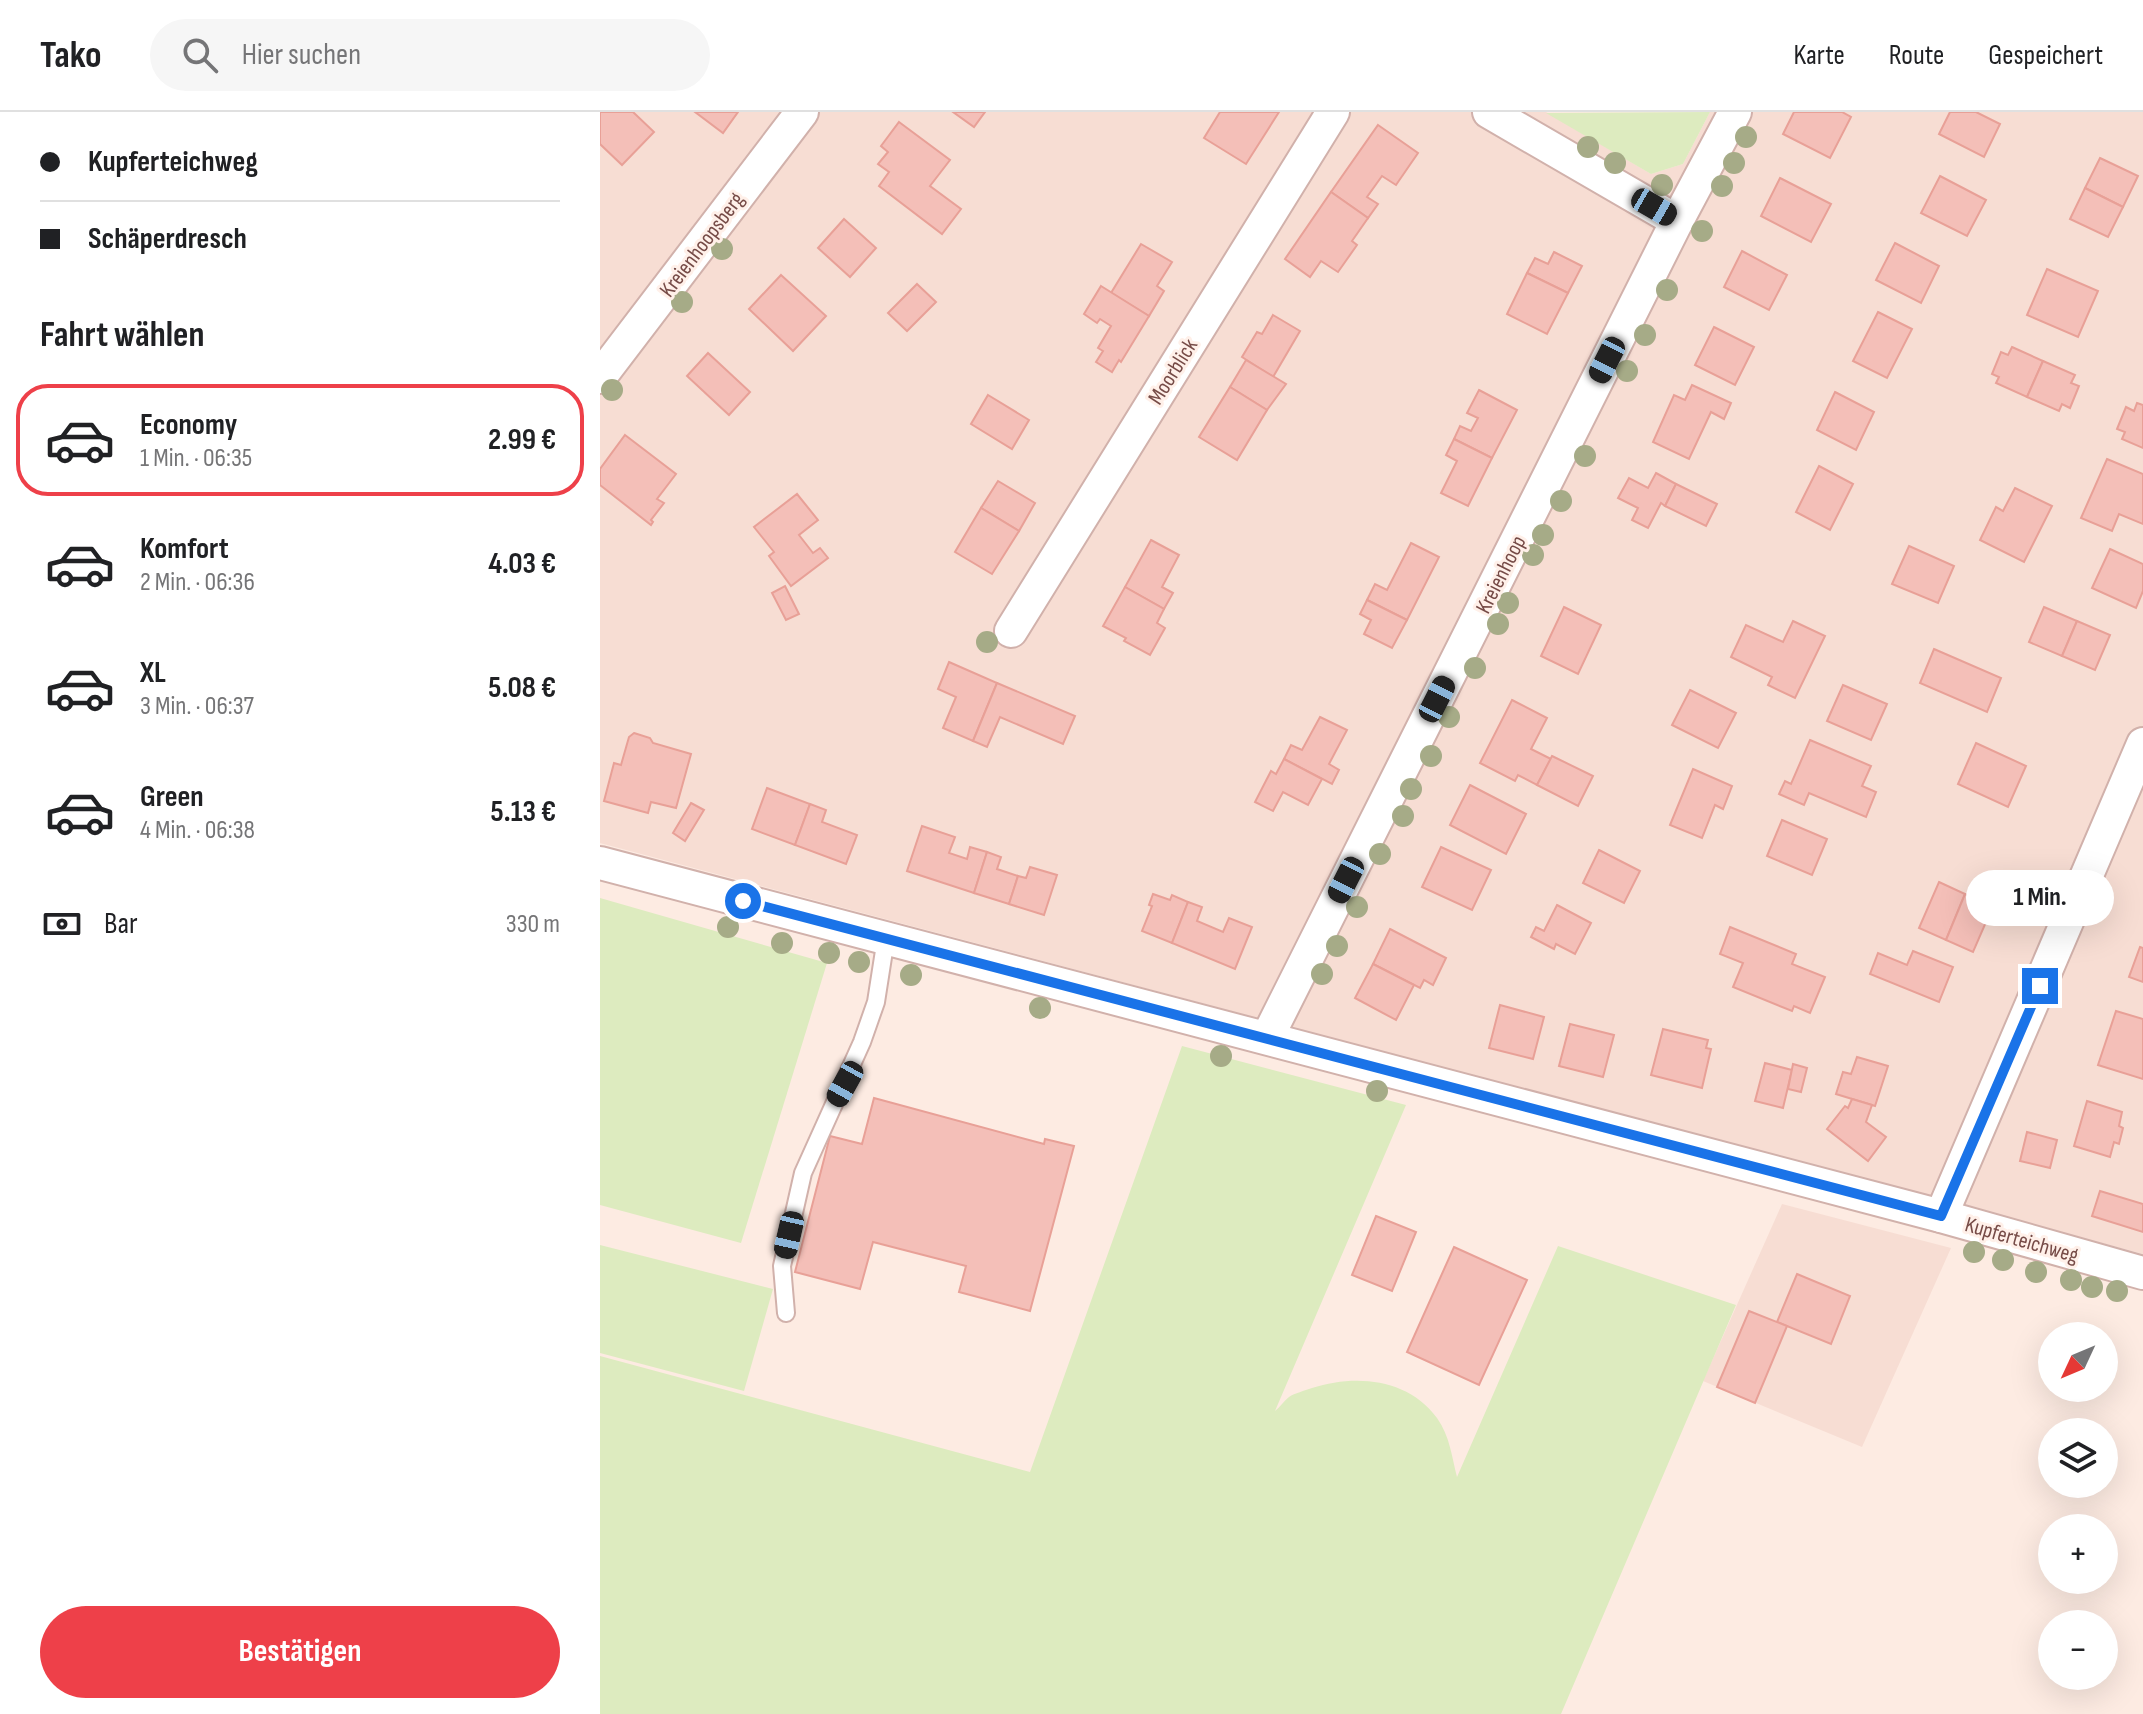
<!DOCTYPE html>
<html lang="de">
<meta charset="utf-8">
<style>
body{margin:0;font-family:"Sofia Sans Condensed",sans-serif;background:#f6f6f6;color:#202124;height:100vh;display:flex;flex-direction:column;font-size:30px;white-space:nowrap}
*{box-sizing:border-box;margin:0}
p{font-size:26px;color:#757577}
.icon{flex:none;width:44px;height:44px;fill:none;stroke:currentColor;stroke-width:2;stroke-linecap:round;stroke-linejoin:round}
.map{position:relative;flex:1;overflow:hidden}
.panel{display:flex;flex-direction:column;background:#fff;width:600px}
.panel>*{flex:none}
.top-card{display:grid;align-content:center;height:176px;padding:0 40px;background:#fff}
.needle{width:52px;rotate:226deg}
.fabs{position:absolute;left:1438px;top:1210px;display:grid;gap:16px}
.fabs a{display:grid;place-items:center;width:80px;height:80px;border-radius:50%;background:#fff;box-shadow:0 8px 32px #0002;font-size:40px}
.end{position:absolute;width:36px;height:36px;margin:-18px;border:10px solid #1a73e8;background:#fff;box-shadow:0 0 0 4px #fff}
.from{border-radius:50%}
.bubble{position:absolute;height:56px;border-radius:28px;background:#fff;box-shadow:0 8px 32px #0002;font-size:26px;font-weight:700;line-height:56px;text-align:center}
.car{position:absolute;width:24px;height:48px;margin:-24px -12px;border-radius:10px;box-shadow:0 0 6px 2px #0007;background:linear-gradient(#222 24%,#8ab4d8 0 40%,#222 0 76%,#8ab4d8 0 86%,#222 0)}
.top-card b{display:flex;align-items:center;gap:28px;height:76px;font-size:30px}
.top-card b+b{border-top:2px solid #e0e0e0}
.top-card i{width:20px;height:20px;background:#202124}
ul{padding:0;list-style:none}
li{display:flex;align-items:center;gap:24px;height:112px;margin:0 16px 12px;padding:0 24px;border:4px solid transparent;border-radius:32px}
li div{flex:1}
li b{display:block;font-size:30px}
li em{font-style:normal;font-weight:700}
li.active{border-color:#ee4049}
li>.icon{width:72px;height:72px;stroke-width:1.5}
h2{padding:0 40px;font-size:36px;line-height:96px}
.pay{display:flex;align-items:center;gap:20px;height:88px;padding:0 40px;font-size:30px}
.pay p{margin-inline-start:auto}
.cta{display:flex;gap:16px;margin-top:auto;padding:16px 40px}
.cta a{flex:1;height:92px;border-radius:48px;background:#ee4049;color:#fff;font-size:32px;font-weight:700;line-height:92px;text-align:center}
header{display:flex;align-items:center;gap:48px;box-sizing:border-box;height:112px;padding:0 40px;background:#fff;border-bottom:2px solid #e0e0e0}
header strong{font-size:38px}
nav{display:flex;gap:44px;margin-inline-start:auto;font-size:28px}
.search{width:560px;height:72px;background:#f6f6f6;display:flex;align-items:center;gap:20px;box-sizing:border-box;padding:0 28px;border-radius:44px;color:#757577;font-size:30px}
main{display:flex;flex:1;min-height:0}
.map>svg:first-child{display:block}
</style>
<header>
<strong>Tako</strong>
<div class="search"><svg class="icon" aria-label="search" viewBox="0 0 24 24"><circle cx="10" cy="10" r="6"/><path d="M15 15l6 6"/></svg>Hier suchen</div>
<nav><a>Karte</a><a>Route</a><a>Gespeichert</a></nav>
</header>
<main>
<section class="panel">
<div class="top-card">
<b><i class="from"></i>Kupferteichweg</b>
<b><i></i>Schäperdresch</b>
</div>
<h2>Fahrt wählen</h2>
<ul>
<li class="active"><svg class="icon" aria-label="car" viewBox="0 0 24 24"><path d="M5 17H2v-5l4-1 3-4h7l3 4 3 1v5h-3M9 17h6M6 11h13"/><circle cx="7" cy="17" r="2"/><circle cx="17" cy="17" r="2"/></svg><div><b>Economy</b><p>1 Min. · 06:35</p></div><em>2.99 €</em></li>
<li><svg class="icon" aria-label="car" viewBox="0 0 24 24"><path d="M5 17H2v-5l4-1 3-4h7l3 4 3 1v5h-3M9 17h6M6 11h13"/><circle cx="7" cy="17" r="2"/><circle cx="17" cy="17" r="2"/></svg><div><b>Komfort</b><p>2 Min. · 06:36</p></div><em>4.03 €</em></li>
<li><svg class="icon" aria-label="car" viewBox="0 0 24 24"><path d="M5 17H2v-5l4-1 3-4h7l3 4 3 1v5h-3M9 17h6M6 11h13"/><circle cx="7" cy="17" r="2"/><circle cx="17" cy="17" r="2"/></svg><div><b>XL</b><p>3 Min. · 06:37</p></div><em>5.08 €</em></li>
<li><svg class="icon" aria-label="car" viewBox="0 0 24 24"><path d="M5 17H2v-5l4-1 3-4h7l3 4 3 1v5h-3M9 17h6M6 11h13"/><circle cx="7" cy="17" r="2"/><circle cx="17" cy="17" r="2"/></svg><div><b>Green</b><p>4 Min. · 06:38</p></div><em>5.13 €</em></li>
</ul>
<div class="pay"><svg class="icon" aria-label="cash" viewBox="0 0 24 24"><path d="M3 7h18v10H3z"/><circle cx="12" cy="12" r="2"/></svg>Bar<p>330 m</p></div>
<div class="cta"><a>Bestätigen</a></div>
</section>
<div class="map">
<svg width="1543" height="1602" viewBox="0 0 1543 1602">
<rect width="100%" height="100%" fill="#fdebe2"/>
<g fill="#f7ddd3">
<path d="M0 0H946L1051 62 1083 52 1110 0H1543V1142L0 731Z"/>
<path d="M1182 1092 1351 1136 1262 1335 1103 1269Z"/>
</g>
<g fill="#ddebbf">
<path d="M1110 0 1083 52 1051 62 946 1Z"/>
<path d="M0 786 227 851 141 1131 0 1093Z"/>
<path d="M582 934 806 993 675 1299C680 1295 684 1289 689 1285 695 1281 704 1279 712 1276 755 1262 808 1266 837 1306 850 1324 852 1346 857 1365L958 1134 1136 1193 961 1602H0V1244L430 1360Z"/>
<path d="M0 1133 173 1177 144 1279 0 1241Z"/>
</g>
<g fill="#f4bfb8" stroke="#e8a097" stroke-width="2">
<path d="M0 0H33L54 20 22 53 0 32Z"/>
<path d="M95 0H138L123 21Z"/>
<path d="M353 0H385L374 15Z"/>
<path d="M620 0H679L646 52 604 26Z"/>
<path d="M1194 0H1242L1251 5 1230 46 1183 22Z"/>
<path d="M1350 0H1376L1400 12 1384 45 1339 22Z"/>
<path d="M299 10 350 48 330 74 361 97 342 122 279 74 289 60 278 52 288 40 281 34Z"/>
<path d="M778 13 818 41 796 73 782 64 767 85 778 92 768 106 731 80Z"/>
<path d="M1500 46 1538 64 1523 95 1485 76Z"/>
<path d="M1340 64 1386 88 1367 124 1321 101Z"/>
<path d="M1180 66 1231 92 1211 130 1161 104Z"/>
<path d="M1485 76 1523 95 1508 125 1470 107Z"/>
<path d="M731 80 768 106 752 129 757 133 738 160 721 149 710 165 685 147Z"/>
<path d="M244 107 276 136 250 165 218 136Z"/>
<path d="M1295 131 1339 154 1321 191 1276 168Z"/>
<path d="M541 132 572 150 557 174 564 179 549 204 511 181Z"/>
<path d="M1142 139 1187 163 1169 198 1124 175Z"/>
<path d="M954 140 982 154 968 181 927 161 935 146 948 152Z"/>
<path d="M1447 157 1498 179 1478 225 1427 203Z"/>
<path d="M927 161 968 181 947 222 907 202Z"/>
<path d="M181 163 226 204 193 239 149 197Z"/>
<path d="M317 172 336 190 307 219 288 201Z"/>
<path d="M501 174 549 204 521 250 519 248 512 260 496 250 503 239 498 236 511 214 500 207 497 211 484 202Z"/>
<path d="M1278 200 1312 217 1287 266 1253 249Z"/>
<path d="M673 203 700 219 673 265 642 245 657 220 662 222Z"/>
<path d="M1114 215 1154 235 1135 273 1095 253Z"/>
<path d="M1412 235 1443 249 1427 285 1396 271 1399 265 1392 262 1401 240 1408 243Z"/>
<path d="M108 241 150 280 129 303 87 264Z"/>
<path d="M646 248 686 272 667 298 630 275Z"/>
<path d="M1443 249 1475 263 1471 271 1479 274 1470 296 1462 292 1459 299 1427 285Z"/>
<path d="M1092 273 1131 291 1124 307 1111 300 1089 347 1053 330 1074 283 1085 288Z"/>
<path d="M630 275 667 298 637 348 599 325Z"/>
<path d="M879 278 917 298 892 346 854 327 860 314 871 319 878 306 867 301Z"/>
<path d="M1235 280 1274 300 1256 338 1217 318Z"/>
<path d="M388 283 429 308 412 337 371 312Z"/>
<path d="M1537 291 1543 293V336L1522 327 1525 320 1517 317 1526 295 1534 299Z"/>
<path d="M25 323 76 362 57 387 64 391 51 408 53 410 51 413 0 373V357Z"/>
<path d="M854 327 892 346 868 394 841 381 857 349 846 343Z"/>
<path d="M1507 347 1543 362V412L1519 402 1512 419 1481 406Z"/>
<path d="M1219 354 1253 372 1230 418 1196 400Z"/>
<path d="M1056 361 1076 372 1065 394 1061 391 1048 416 1032 408 1038 396 1018 386 1029 366 1048 376Z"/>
<path d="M398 369 435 391 419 419 381 396Z"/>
<path d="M1076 372 1117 392 1106 414 1065 394Z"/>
<path d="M1415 376 1452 394 1424 450 1380 428 1396 395 1403 399Z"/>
<path d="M197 382 218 408 199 423 213 441 220 436 228 446 191 474 169 444 174 440 154 415Z"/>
<path d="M381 396 419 419 392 462 355 440Z"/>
<path d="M551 428 579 443 562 475 573 481 564 497 525 475Z"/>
<path d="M811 431 839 445 807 508 767 488 775 472 787 478Z"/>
<path d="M1309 434 1354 454 1338 491 1292 472Z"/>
<path d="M1510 437 1543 452V479L1536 496 1492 476Z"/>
<path d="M185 474 199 502 186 508 172 481Z"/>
<path d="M525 475 564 497 557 511 565 516 550 543 524 529 526 526 503 514Z"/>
<path d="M767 488 807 508 792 536 764 522 771 508 760 502Z"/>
<path d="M964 495 1001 513 978 562 941 544Z"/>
<path d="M1444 495 1477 509 1462 544 1429 530Z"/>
<path d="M1193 509 1225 524 1195 586 1168 573 1172 565 1131 545 1146 513 1183 530Z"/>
<path d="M1477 509 1510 523 1495 558 1462 544Z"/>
<path d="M1334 537 1401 566 1387 600 1320 571Z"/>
<path d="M349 550 397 571 373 629 343 616 356 585 338 577Z"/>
<path d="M397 571 475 604 463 632 400 605 387 635 373 629Z"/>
<path d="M1243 573 1287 592 1271 628 1227 609Z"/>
<path d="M1090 578 1136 601 1118 636 1072 613Z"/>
<path d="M912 588 947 606 931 637 951 647 937 673 918 663 915 669 880 651Z"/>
<path d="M720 605 747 618 729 652 739 658 732 672 684 647 691 633 702 638Z"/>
<path d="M34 621 50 626 53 631 91 642 76 696 51 690 48 701 4 689 14 651 21 653 29 625Z"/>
<path d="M1210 628 1271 654 1262 674 1276 680 1266 705 1209 681 1204 693 1179 682 1185 669 1191 672Z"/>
<path d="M1376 631 1426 654 1408 695 1358 672Z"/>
<path d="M952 644 993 664 978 694 937 673Z"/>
<path d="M684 647 722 667 708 693 683 680 673 699 655 690 671 659 676 662Z"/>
<path d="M1093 657 1132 674 1123 697 1115 693 1102 726 1070 713Z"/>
<path d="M870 673 926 702 906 742 850 713Z"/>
<path d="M167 676 210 692 195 733 152 717Z"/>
<path d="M91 691 104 698 85 729 73 721Z"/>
<path d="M210 692 226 698 222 710 257 723 246 752 195 733Z"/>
<path d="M1182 708 1227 727 1212 763 1167 744Z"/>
<path d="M322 714 355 725 349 741 367 747 370 735 387 740 374 781 307 759Z"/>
<path d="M841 735 891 758 872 798 822 775Z"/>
<path d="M999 738 1040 759 1024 791 983 771Z"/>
<path d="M387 740 401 745 397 757 418 764 409 792 374 781Z"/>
<path d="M430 755 457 763 444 803 409 792 418 764 426 766Z"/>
<path d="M1339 770 1365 782 1346 828 1319 816Z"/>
<path d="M553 782 570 788 572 783 588 790 572 831 542 819 552 794 549 793Z"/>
<path d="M1365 782 1393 794 1373 840 1346 828Z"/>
<path d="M588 790 602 795 597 809 623 820 629 806 652 815 635 857 572 831Z"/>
<path d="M957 793 991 811 975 842 956 832 954 837 931 825 936 815 944 819Z"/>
<path d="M1130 815 1196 842 1192 852 1225 865 1210 901 1194 894 1192 899 1133 875 1143 851 1120 842Z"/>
<path d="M790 817 846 846 833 873 824 868 820 876 773 852Z"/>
<path d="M1540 835 1543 836V870L1529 865Z"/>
<path d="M1313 839 1353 855 1339 890 1270 862 1278 841 1307 853Z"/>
<path d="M773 852 814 873 796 908 755 886Z"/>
<path d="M900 893 944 905 933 947 889 936Z"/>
<path d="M1516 899 1543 907V967L1498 953Z"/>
<path d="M970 912 1014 923 1003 965 959 954Z"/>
<path d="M1063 917 1108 928 1106 936 1111 937 1102 976 1051 963Z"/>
<path d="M1257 945 1288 954 1275 994 1236 982 1243 960 1251 962Z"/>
<path d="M1165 951 1192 958 1183 996 1155 989Z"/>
<path d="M1193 952 1207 956 1201 980 1188 977Z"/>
<path d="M274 986 444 1032 445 1027 474 1034 430 1199 359 1180 366 1154 273 1130 260 1177 195 1160 230 1024 262 1032Z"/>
<path d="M1252 987 1272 993 1266 1010 1286 1025 1268 1049 1227 1017 1245 994 1248 996Z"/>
<path d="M1487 989 1522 1000 1519 1014 1523 1016 1519 1032 1514 1030 1510 1045 1474 1034Z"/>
<path d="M1427 1020 1457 1028 1450 1056 1420 1049Z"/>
<path d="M1500 1079 1543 1092V1120L1492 1104Z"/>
<path d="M776 1104 816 1120 792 1179 752 1163Z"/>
<path d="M854 1135 927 1168 879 1273 807 1240Z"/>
<path d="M1197 1162 1250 1184 1231 1232 1177 1210Z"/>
<path d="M1149 1199 1187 1214 1155 1291 1117 1275Z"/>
</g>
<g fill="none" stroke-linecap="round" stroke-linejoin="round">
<defs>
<path id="service" d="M186 1201 182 1154 203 1061 262 930 276 890 286 826"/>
<g id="minor">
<path d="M889 0 1077 109"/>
<path d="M0 265 202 0"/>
<path d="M411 519 733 0"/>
<path d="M0 751 1341 1104 1543 1161"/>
<path d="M667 926 1077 109 1135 0"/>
<path d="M1341 1104 1543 632"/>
</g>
</defs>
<use href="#service" stroke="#d1b1ab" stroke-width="20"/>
<use href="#minor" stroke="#d1b1ab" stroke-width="36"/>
<use href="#service" stroke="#fff" stroke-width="16"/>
<use href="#minor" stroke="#fff" stroke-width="32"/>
</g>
<g fill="#a6ab87">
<circle cx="1146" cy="25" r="11"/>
<circle cx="988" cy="35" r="11"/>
<circle cx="1015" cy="51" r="11"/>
<circle cx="1134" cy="51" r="11"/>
<circle cx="1062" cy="73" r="11"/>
<circle cx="1122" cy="74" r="11"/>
<circle cx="1102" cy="119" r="11"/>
<circle cx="122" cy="137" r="11"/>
<circle cx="1067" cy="178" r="11"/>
<circle cx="82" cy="190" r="11"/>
<circle cx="1045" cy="223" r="11"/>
<circle cx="1027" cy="259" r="11"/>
<circle cx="12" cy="278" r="11"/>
<circle cx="985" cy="344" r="11"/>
<circle cx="961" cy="389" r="11"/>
<circle cx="943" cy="423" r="11"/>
<circle cx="933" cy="443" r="11"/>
<circle cx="908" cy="491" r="11"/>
<circle cx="898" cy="512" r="11"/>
<circle cx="387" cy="530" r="11"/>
<circle cx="875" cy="556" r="11"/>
<circle cx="849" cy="605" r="11"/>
<circle cx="831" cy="644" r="11"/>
<circle cx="811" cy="677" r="11"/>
<circle cx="803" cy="704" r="11"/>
<circle cx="780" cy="742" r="11"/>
<circle cx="757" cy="795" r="11"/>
<circle cx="128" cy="815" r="11"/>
<circle cx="182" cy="831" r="11"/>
<circle cx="737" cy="834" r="11"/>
<circle cx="229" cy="841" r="11"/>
<circle cx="259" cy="850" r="11"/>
<circle cx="722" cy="862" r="11"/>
<circle cx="311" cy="863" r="11"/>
<circle cx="440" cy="896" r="11"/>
<circle cx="621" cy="944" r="11"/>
<circle cx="777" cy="979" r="11"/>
<circle cx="1374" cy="1140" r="11"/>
<circle cx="1403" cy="1148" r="11"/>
<circle cx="1436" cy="1160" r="11"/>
<circle cx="1471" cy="1168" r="11"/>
<circle cx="1492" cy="1175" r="11"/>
<circle cx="1517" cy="1179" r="11"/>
</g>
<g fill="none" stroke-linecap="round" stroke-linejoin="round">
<path stroke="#1a73e8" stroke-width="10" d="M143 789 1341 1104 1440 874"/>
</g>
<g text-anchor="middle" stroke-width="6" stroke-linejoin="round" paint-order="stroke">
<g font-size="22" fill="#764b47" stroke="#fff0e9">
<text transform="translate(101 132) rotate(-53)" y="8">Kreienhoopsberg</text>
<text transform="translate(572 259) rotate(-58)" y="8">Moorblick</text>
<text transform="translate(900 462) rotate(-63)" y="8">Kreienhoop</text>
<text transform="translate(1422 1127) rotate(16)" y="8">Kupferteichweg</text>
</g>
</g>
</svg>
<div class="fabs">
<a><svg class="needle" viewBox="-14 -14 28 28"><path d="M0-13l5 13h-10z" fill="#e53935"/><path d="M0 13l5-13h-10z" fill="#757577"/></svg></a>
<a><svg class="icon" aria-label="layers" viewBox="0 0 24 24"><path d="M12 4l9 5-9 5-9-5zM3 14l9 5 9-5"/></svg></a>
<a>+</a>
<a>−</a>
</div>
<i class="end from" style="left:143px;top:789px"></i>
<i class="end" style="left:1440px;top:874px"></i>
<div class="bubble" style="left:1366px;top:758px;width:148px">1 Min.</div>
<i class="car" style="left:1054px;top:95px;rotate:120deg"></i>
<i class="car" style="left:1007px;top:248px;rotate:207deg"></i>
<i class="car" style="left:837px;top:587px;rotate:27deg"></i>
<i class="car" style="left:746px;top:768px;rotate:207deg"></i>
<i class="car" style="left:245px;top:972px;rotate:209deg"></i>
<i class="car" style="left:189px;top:1123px;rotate:193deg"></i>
</div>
</main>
